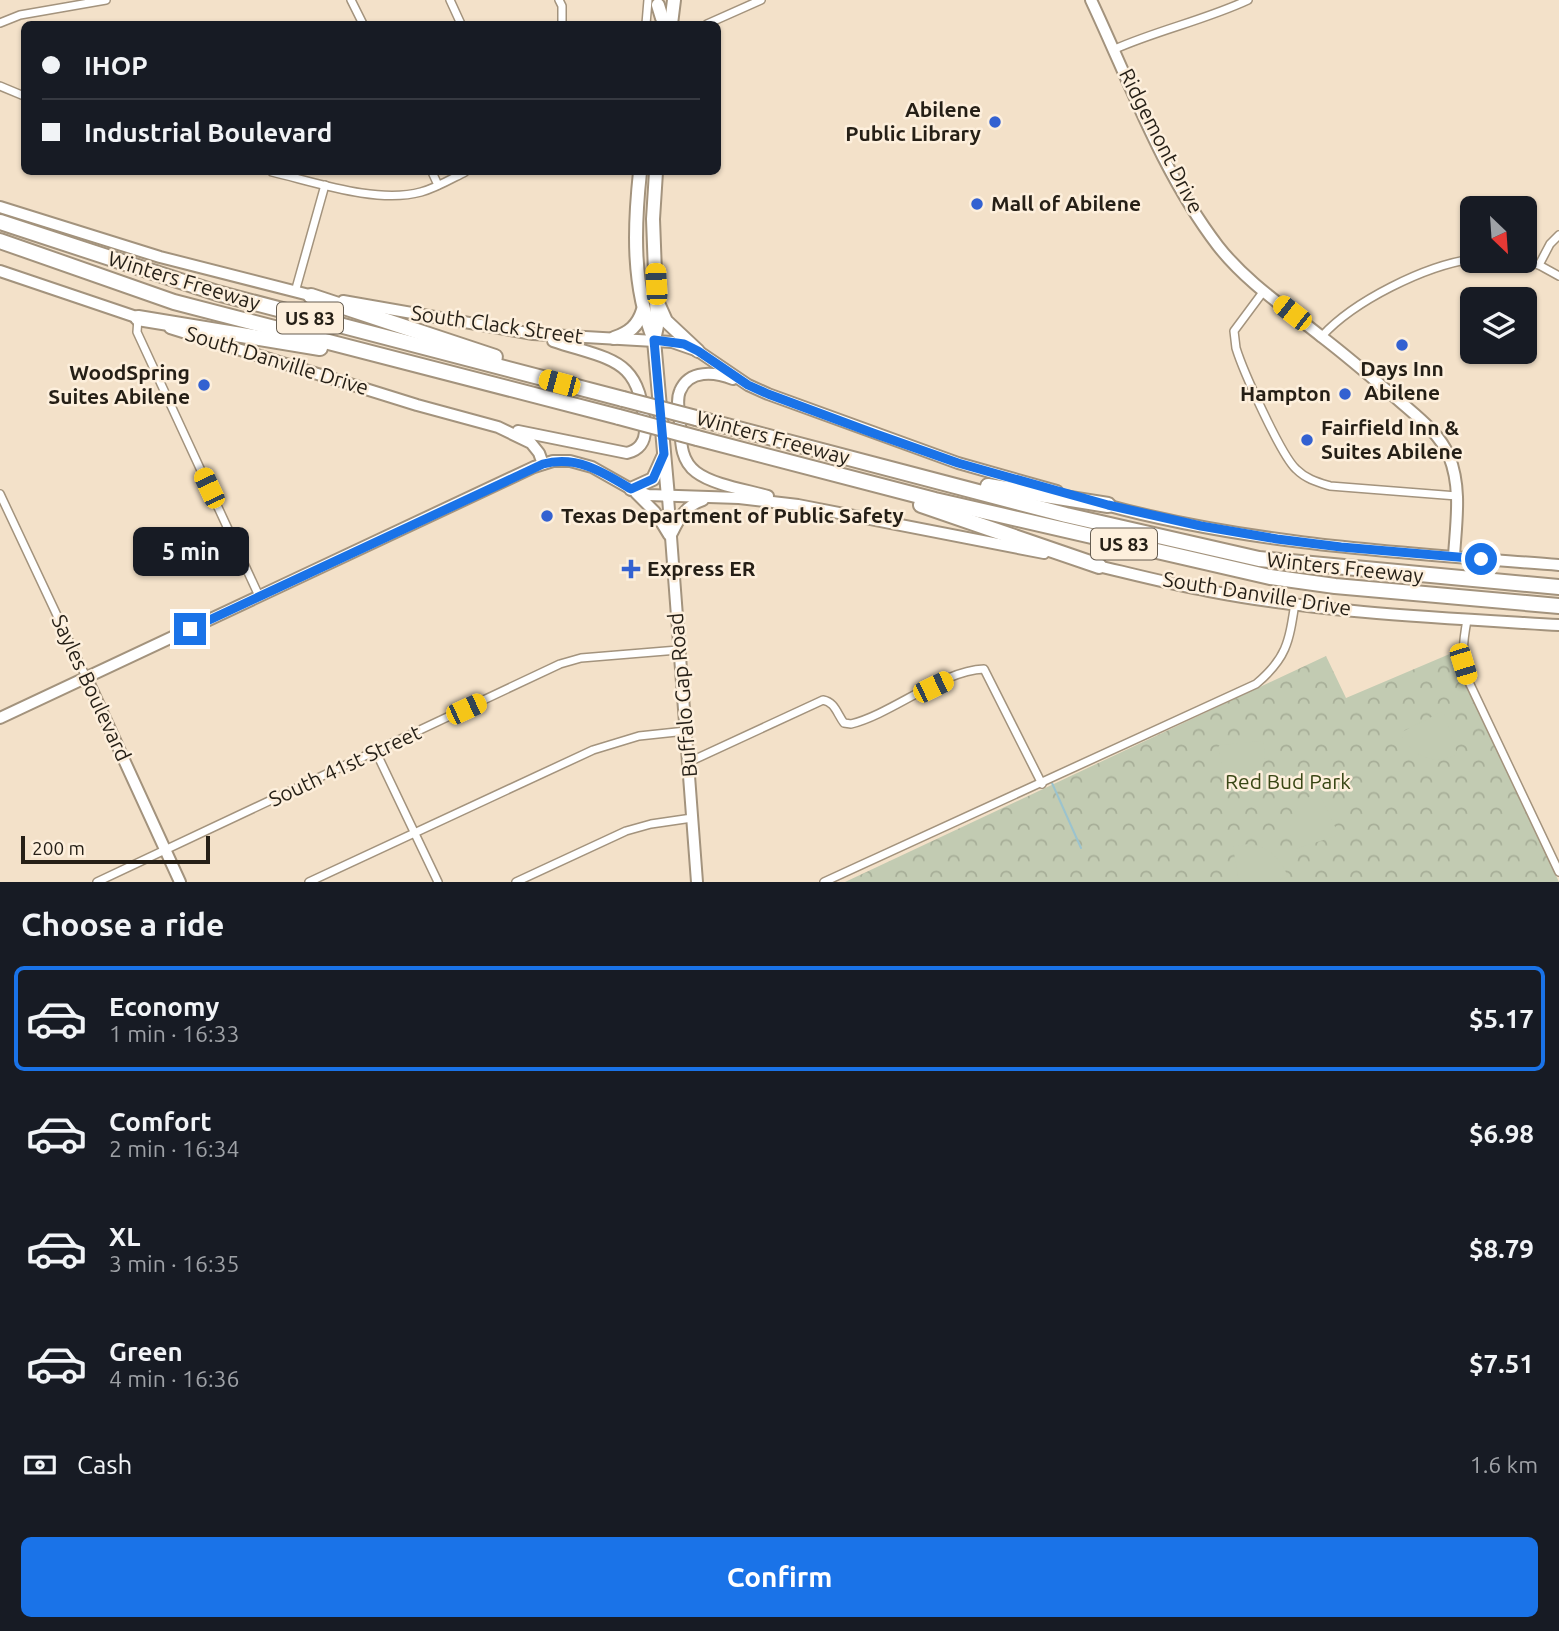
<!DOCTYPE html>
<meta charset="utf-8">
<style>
body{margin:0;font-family:Ubuntu,sans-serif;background:#20242c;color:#f1f3f6;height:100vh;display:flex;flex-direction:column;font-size:26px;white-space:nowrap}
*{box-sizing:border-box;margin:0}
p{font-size:23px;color:#9ea1a6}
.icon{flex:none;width:38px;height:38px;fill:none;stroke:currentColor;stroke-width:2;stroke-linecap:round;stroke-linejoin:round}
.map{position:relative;height:882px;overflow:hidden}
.sheet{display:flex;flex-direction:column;background:#171b24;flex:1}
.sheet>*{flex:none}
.top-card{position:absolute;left:21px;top:21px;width:700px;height:154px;border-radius:10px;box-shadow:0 2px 5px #0004;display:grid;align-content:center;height:154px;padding:0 21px;background:#171b24}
.needle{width:46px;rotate:155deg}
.buttons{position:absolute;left:1460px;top:196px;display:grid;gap:14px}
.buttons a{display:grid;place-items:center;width:77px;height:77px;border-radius:10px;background:#171b24;box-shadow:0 2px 5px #0004;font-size:35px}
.scale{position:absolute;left:21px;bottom:18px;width:189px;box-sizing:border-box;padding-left:7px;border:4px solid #251f16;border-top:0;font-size:19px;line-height:24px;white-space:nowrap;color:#251f16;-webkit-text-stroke:5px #fdefdc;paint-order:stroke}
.end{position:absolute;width:32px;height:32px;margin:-16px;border:9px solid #1a73e8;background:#fff;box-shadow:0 0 0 4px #fff}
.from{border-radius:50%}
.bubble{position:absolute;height:49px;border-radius:10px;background:#171b24;box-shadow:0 2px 5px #0004;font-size:23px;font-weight:700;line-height:49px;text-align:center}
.car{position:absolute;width:21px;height:42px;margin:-21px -10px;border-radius:9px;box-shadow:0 0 5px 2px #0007;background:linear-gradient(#f5c518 24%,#345 0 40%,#f5c518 0 76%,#345 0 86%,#f5c518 0)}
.top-card b{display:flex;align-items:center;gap:24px;height:66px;font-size:26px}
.top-card b+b{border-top:2px solid #363941}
.top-card i{width:18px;height:18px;background:#f1f3f6}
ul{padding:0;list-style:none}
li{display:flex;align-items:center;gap:21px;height:105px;margin:0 14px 10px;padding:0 7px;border:4px solid transparent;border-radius:10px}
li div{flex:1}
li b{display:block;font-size:26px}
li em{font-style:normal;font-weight:700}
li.on{border-color:#1a73e8}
li>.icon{width:63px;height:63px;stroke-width:1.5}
h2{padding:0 21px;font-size:32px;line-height:84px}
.pay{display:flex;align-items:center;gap:18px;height:77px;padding:0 21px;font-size:26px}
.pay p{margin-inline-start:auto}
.primary-button{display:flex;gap:14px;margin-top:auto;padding:14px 21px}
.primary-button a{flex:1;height:80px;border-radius:10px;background:#1a73e8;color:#fff;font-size:28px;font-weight:700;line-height:80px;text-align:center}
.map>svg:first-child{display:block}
</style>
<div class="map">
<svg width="1559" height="882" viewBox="0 0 1559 882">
<defs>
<pattern id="forest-crowns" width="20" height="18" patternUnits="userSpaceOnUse" patternTransform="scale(1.75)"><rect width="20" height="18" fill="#c2cbb2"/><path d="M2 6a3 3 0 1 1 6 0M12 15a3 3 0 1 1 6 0" fill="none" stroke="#a7ae98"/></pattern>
</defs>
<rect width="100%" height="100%" fill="#f3e1c9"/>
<path fill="url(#forest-crowns)" d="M1452 653 1559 882H845L1326 656 1346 698Z"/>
<g fill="#c2cbb2">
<path d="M1441 712 1444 713 1457 754C1434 767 1411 755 1400 733Z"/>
<path d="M1263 741C1270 767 1253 786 1228 792L1218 747 1220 745Z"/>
<path d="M1318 791 1338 833 1336 836 1295 849C1282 825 1296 803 1318 791Z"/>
<path d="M1248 844C1268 846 1281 858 1288 877L1271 882H1239L1233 847Z"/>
</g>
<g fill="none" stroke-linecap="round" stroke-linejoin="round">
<path stroke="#9bc3ce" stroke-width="2" d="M1052 783 1081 848"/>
<defs>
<g id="street">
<path d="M351 0 363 24"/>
<path d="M450 0 461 24"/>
<path d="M559 0 562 6V24"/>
<path d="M0 23 20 15 106 0"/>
<path d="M646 24 648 0"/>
<path d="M707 24 761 0"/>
<path d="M1115 49C1158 30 1205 20 1248 0"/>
<path d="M0 86 24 96"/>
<path d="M272 172C315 182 377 204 421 192 436 188 451 179 465 172"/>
<path d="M432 172 438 185"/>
<path d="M1522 261 1539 265 1559 276"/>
<path d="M1539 265 1550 244 1559 235"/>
<path d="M295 292 325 185"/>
<path d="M1263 292 1234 331 1236 348C1243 371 1281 455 1296 469 1306 479 1317 482 1330 486L1457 496"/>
<path d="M138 318 137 332 259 596"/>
<path d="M1322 336C1354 301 1424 266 1472 259"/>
<path d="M0 494 86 677"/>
<path d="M1467 620C1463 642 1461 658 1468 680L1559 872"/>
<path d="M376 752 438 882"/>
<path d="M689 762 823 700C835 702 837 714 844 723L851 724C892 714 943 670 984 669L1042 784"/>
<path d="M97 882 560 664 581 658 678 650"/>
<path d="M309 882 593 750 639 736 686 731"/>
<path d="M516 882 626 831 651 824 692 818"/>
<path d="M824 882 1256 684C1287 658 1289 642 1295 603"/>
</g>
<g id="secondary">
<path d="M1091 0C1130 83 1162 173 1218 246 1247 283 1286 308 1322 337 1347 356 1371 377 1396 398 1415 415 1439 432 1449 456 1462 488 1456 523 1454 556"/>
<path d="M0 207 160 257 317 297"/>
<path d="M0 271 145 320"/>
<path d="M343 301 533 334 672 342 698 351 748 385 768 394 958 463 1057 491"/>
<path d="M170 328 417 405 498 427 531 443 539 453 543 464"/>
<path d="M733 379C715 372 689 369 680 391 676 400 679 412 680 423 681 441 680 460 696 472 713 485 747 490 768 496"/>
<path d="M518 431 627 453C639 450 645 442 645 430 641 357 613 361 553 341"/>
<path d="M636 493 655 512 669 535"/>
<path d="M668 497 697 882"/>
<path d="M1102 504C1251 545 1406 553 1559 565"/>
<path d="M672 533C680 517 685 506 703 500"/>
<path d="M1094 565C1132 574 1170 584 1209 591 1323 613 1443 618 1559 625"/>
<path d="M86 677 180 882"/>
<path d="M0 718 534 467 553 461H570L592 467 631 489 648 495 739 498 798 505 1044 553"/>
</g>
<g id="primary">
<path d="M658 5 662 18 671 24"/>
<path d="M671 24 674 0"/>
<path d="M640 172C634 228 632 286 654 340"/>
<path d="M656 172 653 219 657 326 654 340 668 497"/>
<path d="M658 303 666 321 698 351"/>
<path d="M614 338C629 333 638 326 643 310"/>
<path d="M631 489 653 479 663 457"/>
</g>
<g id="highway">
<path d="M0 222 217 293 623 399"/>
<path d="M0 241 174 302 619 417"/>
<path d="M311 296 495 357"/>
<path d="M138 318 320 348"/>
<path d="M696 418 1066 515 1259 559 1559 587"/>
<path d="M697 438 935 500 1270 577 1335 586 1559 606"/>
<path d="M988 486 1108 505"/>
<path d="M921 505 1099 566"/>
</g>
</defs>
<use href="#street" stroke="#a3937d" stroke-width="10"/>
<use href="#secondary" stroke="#a3937d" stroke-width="14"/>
<use href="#primary" stroke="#a3937d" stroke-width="16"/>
<use href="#highway" stroke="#a3937d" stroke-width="18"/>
<use href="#street" stroke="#fff" stroke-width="7"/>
<use href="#secondary" stroke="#fff" stroke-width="10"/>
<use href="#primary" stroke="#fff" stroke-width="12"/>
<use href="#highway" stroke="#fff" stroke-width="14"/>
<defs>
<g id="highway-bridge">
<path d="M623 399 696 418"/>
<path d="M619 417 697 438"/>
</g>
</defs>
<use href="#highway-bridge" stroke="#a3937d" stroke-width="18" stroke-linecap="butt"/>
<use href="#highway-bridge" stroke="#fff" stroke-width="14"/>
</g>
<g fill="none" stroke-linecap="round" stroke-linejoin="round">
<path stroke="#1a73e8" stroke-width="9" d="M190 629 543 464C577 455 603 472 631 489L653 479 664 454 654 340 684 344 698 351 748 385 768 394 873 433 958 463 1108 505 1201 526 1277 539 1341 547 1481 559"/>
</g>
<g fill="#3361d1" stroke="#fdefdc" stroke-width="2.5">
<circle cx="995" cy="122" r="7"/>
<circle cx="977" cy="204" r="7"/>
<circle cx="1402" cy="345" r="7"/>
<circle cx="204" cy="385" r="7"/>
<circle cx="1345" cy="394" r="7"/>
<circle cx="1307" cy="440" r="7"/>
<circle cx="547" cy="516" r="7"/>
<path d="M627.5 558.5h7v7h7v7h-7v7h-7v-7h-7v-7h7z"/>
</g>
<g text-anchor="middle" stroke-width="5" stroke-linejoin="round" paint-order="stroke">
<g fill="#fdefdc" stroke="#665d51" stroke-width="2">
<rect x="277" y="302.5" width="66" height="31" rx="5"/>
<rect x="1091" y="528.5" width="66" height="31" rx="5"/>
</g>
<g font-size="19" font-weight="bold" fill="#251f16">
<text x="310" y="325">US 83</text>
<text x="1124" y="551">US 83</text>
</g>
<g font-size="21" font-weight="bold" fill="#251f16" stroke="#fdefdc" text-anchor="start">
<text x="981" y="117" text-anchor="end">Abilene<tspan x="981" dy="24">Public Library</tspan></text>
<text x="991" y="211">Mall of Abilene</text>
<text x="1402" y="376" text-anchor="middle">Days Inn<tspan x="1402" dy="24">Abilene</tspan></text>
<text x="190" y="380" text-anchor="end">WoodSpring<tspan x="190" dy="24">Suites Abilene</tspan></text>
<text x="1331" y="401" text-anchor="end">Hampton</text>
<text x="1321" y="435">Fairfield Inn &amp;<tspan x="1321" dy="24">Suites Abilene</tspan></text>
<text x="561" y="523">Texas Department of Public Safety</text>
<text x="647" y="576">Express ER</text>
</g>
<g font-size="21" fill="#251f16" stroke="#fdefdc">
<text transform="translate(1161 141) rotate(63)" y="7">Ridgemont Drive</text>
<text transform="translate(184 281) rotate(17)" y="7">Winters Freeway</text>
<text transform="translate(497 325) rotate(8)" y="7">South Clack Street</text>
<text transform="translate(277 361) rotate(17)" y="7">South Danville Drive</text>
<text transform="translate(773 438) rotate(15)" y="7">Winters Freeway</text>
<text transform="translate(1345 568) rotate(6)" y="7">Winters Freeway</text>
<text transform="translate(1257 594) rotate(9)" y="7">South Danville Drive</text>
<text transform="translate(91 688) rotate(65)" y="7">Sayles Boulevard</text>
<text transform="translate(683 695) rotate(-95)" y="7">Buffalo Gap Road</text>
<text transform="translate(345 766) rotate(-25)" y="7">South 41st Street</text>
</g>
<g font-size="21" fill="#384614" stroke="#fdefdc">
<text x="1288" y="789">Red Bud Park</text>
</g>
</g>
</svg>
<div class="buttons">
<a><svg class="needle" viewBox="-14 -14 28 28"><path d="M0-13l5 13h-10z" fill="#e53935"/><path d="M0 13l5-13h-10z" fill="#9ea1a6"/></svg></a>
<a><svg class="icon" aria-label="layers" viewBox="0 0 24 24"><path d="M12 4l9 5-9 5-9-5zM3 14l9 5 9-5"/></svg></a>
</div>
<div class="scale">200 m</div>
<i class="end from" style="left:1481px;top:559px"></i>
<i class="end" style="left:190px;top:629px"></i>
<div class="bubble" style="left:133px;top:527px;width:116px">5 min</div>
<i class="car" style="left:656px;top:284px;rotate:357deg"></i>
<i class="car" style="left:1292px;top:313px;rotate:308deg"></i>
<i class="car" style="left:559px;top:383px;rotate:285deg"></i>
<i class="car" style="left:209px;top:488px;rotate:335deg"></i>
<i class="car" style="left:1463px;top:664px;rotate:163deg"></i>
<i class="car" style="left:933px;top:687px;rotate:64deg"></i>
<i class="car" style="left:466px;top:709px;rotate:65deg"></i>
<div class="top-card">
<b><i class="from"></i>IHOP</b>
<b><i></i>Industrial Boulevard</b>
</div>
</div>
<section class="sheet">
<h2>Choose a ride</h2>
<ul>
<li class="on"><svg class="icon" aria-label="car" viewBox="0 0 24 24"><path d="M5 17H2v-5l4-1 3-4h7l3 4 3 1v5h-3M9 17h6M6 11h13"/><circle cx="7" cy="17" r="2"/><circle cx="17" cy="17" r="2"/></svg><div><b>Economy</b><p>1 min · 16:33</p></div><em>$5.17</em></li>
<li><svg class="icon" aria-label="car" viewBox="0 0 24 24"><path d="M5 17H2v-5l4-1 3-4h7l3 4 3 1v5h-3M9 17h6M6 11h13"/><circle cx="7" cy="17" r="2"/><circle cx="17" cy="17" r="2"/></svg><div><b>Comfort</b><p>2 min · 16:34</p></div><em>$6.98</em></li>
<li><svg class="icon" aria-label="car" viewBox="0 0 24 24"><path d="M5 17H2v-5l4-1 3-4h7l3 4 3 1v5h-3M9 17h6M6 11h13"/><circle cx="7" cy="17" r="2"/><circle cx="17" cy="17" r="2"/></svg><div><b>XL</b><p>3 min · 16:35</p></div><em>$8.79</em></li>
<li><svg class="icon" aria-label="car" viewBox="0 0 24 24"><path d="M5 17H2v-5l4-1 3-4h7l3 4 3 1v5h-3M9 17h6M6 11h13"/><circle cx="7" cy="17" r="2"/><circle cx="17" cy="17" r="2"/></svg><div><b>Green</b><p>4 min · 16:36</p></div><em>$7.51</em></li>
</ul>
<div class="pay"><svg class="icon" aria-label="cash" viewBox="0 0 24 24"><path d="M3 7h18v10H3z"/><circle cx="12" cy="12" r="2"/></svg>Cash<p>1.6 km</p></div>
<div class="primary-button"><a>Confirm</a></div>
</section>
